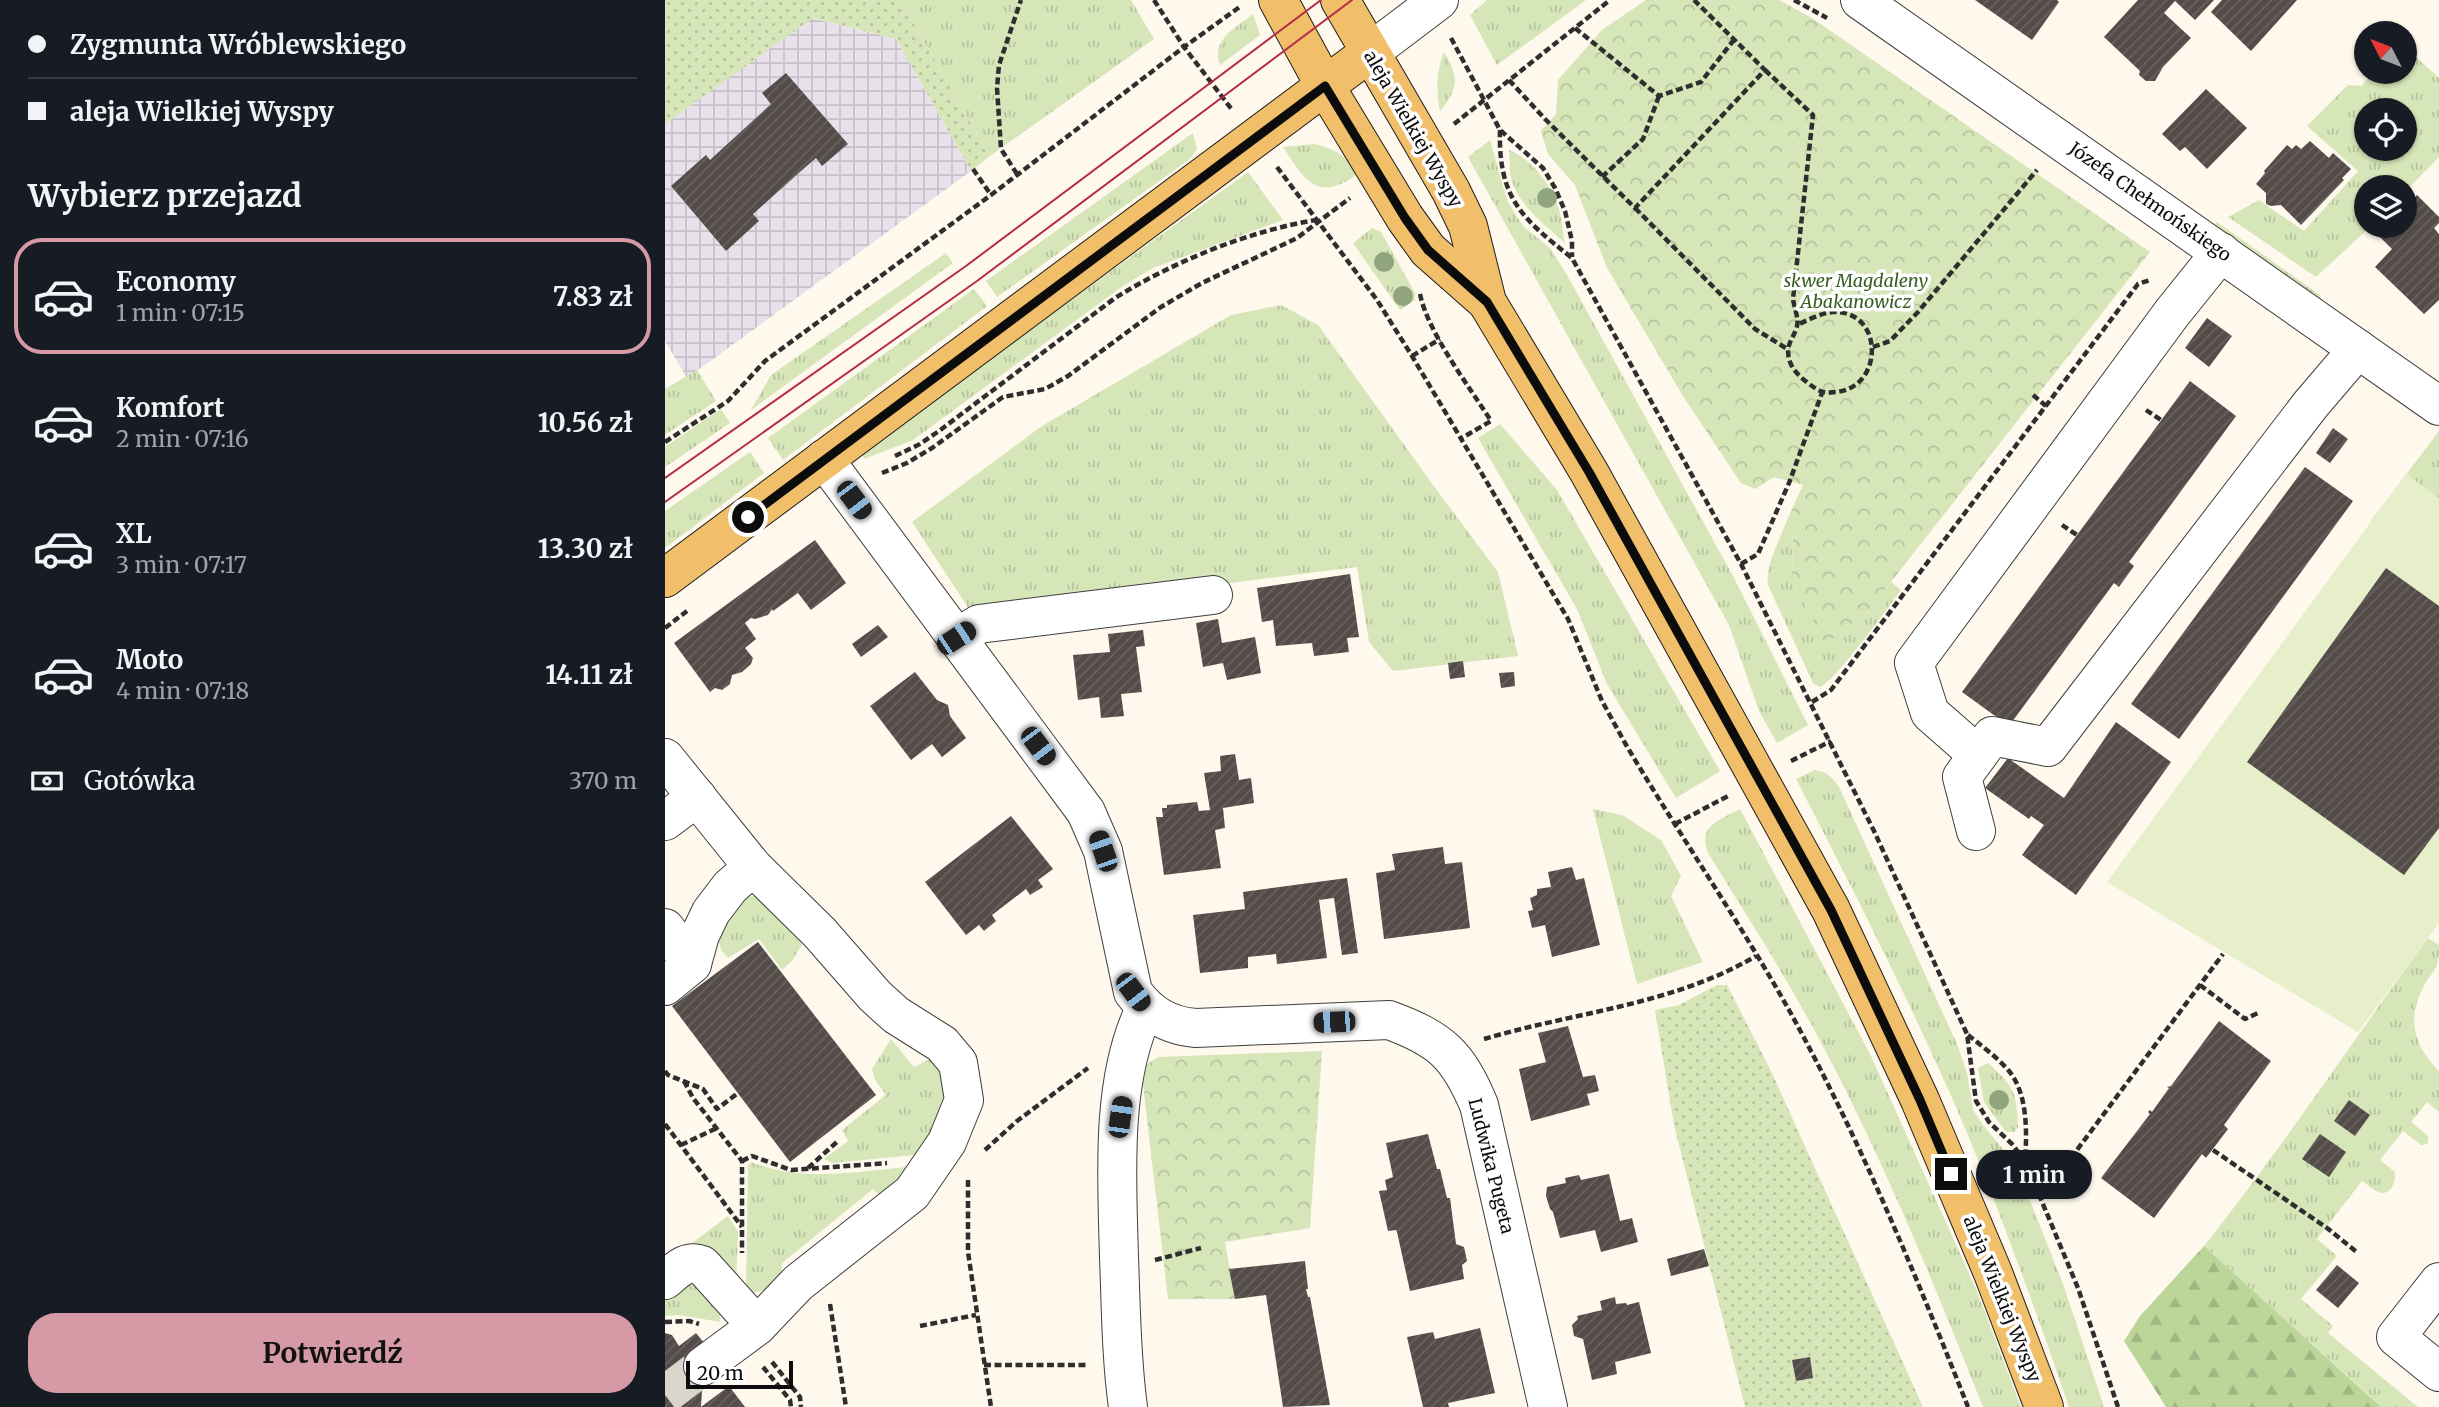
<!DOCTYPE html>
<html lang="pl">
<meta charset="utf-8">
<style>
body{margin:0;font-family:Merriweather,serif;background:#20242c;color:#f1f3f6;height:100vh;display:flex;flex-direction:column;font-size:26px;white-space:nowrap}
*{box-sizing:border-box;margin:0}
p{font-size:23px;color:#9ea1a6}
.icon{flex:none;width:38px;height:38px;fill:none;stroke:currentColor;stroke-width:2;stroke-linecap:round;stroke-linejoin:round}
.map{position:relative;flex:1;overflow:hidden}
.panel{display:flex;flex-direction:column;background:#171b24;width:665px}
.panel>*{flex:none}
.guide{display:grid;align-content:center;height:154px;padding:0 28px;background:#171b24}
.needle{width:46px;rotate:312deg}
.fabs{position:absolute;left:1689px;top:21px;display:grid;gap:14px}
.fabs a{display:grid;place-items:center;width:63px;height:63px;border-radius:50%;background:#171b24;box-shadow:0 2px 5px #0004;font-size:35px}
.scale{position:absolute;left:21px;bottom:18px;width:107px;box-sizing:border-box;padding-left:7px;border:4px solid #0c0c0c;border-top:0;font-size:19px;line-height:24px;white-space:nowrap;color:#0c0c0c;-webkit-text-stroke:5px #fff;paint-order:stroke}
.end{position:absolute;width:32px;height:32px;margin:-16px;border:9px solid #0c0c0c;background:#fff;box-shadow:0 0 0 4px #fff}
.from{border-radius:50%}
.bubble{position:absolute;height:49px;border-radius:24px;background:#171b24;box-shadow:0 2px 5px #0004;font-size:23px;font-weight:700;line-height:49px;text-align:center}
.car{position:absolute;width:21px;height:42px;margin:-21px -10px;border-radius:9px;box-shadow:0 0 5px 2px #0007;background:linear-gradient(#222 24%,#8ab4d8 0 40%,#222 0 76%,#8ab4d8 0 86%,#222 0)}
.guide b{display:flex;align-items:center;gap:24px;height:66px;font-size:26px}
.guide b+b{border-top:2px solid #363941}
.guide i{width:18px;height:18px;background:#f1f3f6}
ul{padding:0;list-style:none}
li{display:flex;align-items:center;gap:21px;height:116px;margin:0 14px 10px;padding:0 14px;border:4px solid transparent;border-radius:28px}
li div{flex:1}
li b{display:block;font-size:26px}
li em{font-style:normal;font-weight:700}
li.active{border-color:#d69aa6}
li>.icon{width:63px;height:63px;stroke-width:1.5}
h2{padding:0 28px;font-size:32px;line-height:84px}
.pay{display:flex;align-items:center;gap:18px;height:77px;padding:0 28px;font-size:26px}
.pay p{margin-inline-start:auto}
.primary-button{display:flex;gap:14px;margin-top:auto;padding:14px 28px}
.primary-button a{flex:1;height:80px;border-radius:28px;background:#d69aa6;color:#111;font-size:28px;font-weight:700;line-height:80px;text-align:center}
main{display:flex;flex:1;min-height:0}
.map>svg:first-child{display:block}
</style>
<main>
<section class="panel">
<div class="guide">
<b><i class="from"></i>Zygmunta Wróblewskiego</b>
<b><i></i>aleja Wielkiej Wyspy</b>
</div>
<h2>Wybierz przejazd</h2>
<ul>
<li class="active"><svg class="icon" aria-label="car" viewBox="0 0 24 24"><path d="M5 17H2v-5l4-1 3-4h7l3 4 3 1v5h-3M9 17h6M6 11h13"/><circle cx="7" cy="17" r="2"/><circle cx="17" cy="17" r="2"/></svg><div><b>Economy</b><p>1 min · 07:15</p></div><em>7.83 zł</em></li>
<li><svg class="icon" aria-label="car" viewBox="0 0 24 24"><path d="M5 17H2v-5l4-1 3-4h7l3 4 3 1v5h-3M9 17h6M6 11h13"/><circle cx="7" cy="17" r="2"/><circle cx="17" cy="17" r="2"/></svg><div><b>Komfort</b><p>2 min · 07:16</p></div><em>10.56 zł</em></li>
<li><svg class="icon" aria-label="car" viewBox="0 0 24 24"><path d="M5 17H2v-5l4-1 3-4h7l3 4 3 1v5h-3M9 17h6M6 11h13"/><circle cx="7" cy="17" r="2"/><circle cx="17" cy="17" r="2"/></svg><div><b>XL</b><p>3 min · 07:17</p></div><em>13.30 zł</em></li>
<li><svg class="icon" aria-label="car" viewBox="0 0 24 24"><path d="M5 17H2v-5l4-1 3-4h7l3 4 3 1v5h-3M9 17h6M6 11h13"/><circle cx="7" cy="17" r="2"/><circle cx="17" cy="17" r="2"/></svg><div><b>Moto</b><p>4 min · 07:18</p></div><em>14.11 zł</em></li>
</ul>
<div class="pay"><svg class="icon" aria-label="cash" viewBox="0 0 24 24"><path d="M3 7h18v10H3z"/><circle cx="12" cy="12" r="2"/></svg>Gotówka<p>370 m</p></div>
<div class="primary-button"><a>Potwierdź</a></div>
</section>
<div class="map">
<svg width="1774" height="1407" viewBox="0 0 1774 1407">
<defs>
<pattern id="industrial-grid" width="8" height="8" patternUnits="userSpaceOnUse" patternTransform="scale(1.75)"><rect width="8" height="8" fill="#e8e1eb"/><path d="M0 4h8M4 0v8" fill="none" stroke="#c6c0c8"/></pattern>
<pattern id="grass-tufts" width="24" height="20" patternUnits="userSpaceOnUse" patternTransform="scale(1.75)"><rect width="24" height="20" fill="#d6e6b9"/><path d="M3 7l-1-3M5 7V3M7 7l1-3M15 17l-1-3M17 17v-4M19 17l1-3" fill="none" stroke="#b6c49e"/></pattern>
<pattern id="forest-firs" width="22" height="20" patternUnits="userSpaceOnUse" patternTransform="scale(1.75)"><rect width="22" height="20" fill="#bcd699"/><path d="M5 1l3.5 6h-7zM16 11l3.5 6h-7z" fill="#a0b683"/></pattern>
<pattern id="park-crowns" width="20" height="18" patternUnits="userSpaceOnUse" patternTransform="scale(1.75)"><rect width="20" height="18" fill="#d6e6b9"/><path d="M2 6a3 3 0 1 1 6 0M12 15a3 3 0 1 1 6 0" fill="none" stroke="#b6c49e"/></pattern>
<pattern id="garden-dots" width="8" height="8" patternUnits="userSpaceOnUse" patternTransform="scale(1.75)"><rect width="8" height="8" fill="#d6e6b9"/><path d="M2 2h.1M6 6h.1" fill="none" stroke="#b6c49e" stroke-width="1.8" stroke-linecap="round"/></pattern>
<pattern id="building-hatch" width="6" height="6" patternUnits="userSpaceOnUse" patternTransform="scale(1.75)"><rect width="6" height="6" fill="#544c49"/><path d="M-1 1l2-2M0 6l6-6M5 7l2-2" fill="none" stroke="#68615f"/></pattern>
</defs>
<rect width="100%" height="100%" fill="#fef8ed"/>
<path fill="url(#industrial-grid)" d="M147 18 231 39 306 171 22 378 0 341V124Z"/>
<g fill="url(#grass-tufts)" fill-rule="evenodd">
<path d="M235 0H466L489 39 325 156Z"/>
<path d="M822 0H921L832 65 805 15Z"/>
<path d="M588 14 595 35 555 65C545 40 572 27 588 14Z"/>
<path d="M1740 47 1774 78V157L1740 192V187H1701V226H1706L1651 277 1563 217 1594 200 1639 231 1693 171 1642 126 1683 85 1696 86 1709 72H1740ZM1701 110H1740V149H1701Z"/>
<path d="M779 52C794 77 794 88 775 111 771 90 771 72 779 52Z"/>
<path d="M528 133 532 149 525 159 332 297 321 281Z"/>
<path d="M825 140 842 200 850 214 859 227 885 248 902 275 1068 576 1143 725 1112 743 1094 711 1064 625 803 157Z"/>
<path d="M649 144C669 148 682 156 694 173 653 203 641 182 618 147Z"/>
<path d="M844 150C865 158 885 183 892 204 897 216 897 230 900 243 880 225 854 206 846 178 844 170 845 159 844 150Z"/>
<path d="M583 172 618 220 488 268 458 286 248 440 199 459 196 452Z"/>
<path d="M1552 222 1656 296 1655 298 1652 300 1556 230 1550 224Z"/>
<path d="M707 228 716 232 750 293V300L735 310 688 243Z"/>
<path d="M281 253 288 263 86 410 106 375Z"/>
<path d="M309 289 322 306 118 460 103 438Z"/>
<path d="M616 305 653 325 768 485 833 572 853 656 728 671 704 642 692 567 308 615 247 522 377 426 566 315Z"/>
<path d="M32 370 51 401 0 435V389Z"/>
<path d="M56 409 65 423 0 467V447Z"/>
<path d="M835 424 892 490 1055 771 1011 798 942 684 912 609 813 438Z"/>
<path d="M1774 431V516L1706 521Z"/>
<path d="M85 452 99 473 0 548V511Z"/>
<path d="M1123 518 1128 524 1127 576 1200 615 1226 582 1236 590C1223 607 1170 682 1155 687L1148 683 1103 585C1100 564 1116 538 1123 518Z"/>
<path d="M1150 770C1162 772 1167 777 1174 787L1292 1044 1302 1073 1308 1110 1318 1125 1351 1165 1398 1284 1439 1407H1404C1367 1300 1329 1193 1283 1089 1236 984 1184 881 1131 779Z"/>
<path d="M928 809 957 815 996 840 1016 876 1006 896 1038 962 972 984Z"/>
<path d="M1075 809 1205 1054 1311 1289 1356 1407H1318C1268 1281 1216 1154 1152 1035 1119 973 1080 913 1043 853 1032 826 1055 820 1075 809Z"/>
<path d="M87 896 101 897 135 935 137 945 126 962 117 970 94 939 63 958 56 950 52 934 71 901Z"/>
<path d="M1763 938 1774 945C1774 974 1768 967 1757 990 1741 1022 1751 1048 1774 1071V1112L1762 1102 1746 1122 1763 1136V1143L1756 1145 1738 1131 1715 1160 1730 1172C1731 1182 1726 1197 1713 1192 1708 1190 1702 1184 1697 1181L1652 1239 1672 1256 1636 1299 1668 1326 1663 1333 1753 1407H1717L1539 1246C1618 1147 1688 1040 1763 938Z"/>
<path d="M226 1039 249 1067 267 1058 276 1072 282 1099 259 1154 167 1163 159 1159 183 1141 177 1130 221 1095 210 1080 207 1069Z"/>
<path d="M1323 1063C1350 1087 1351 1092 1353 1127L1349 1132H1341L1319 1102 1313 1068Z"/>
<path d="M86 1162C139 1183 196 1171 251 1166L219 1199 208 1189 117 1263 116 1280C104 1288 96 1295 81 1291L83 1165Z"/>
<path d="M63 1216 73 1232 71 1287 62 1280 27 1243Z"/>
<path d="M24 1274 55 1310V1322L14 1315 0 1316V1293Z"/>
</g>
<path fill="url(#forest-firs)" d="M1539 1246 1704 1396 1717 1407H1501L1459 1341 1475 1316Z"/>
<g fill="url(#park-crowns)">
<path d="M981 0H1114L1147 18 1485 252 1200 615 1160 644 1127 576 1128 524 1123 518 1138 485 1109 477 1090 489 1076 483 1018 396 942 268 910 185 883 154 876 131 891 114 893 80 937 30Z"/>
<path d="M657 1051 645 1228 560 1242 570 1299H503L476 1068 493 1057Z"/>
</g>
<g fill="url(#garden-dots)">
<path d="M0 0H235L325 156 306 171 231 39 148 18 0 124Z"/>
<path d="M1052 985H1062L1106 1071 1258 1407H1080L1009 1125 990 1010 1014 1005Z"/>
</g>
<path fill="#e6eeca" d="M1741 474 1774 498V923L1693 1032 1442 882Z"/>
<g fill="url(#building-hatch)">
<path d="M1310 0H1392L1394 2 1367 40Z"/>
<path d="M1473 0H1549L1530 20 1510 1 1499 13 1526 38 1498 67 1490 81H1481L1474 75 1475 71 1439 37Z"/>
<path d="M1557 0H1632L1586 51 1546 12Z"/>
<path d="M121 73 183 144 157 166 151 158 136 171 88 214 94 221 61 251 6 186 41 155 45 160 106 104 97 93Z"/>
<path d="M1541 89 1582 128 1542 169 1520 147 1515 151 1497 134Z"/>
<path d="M1645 141 1664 158 1668 153 1686 169 1677 178 1679 180 1636 225 1616 205 1606 206 1601 204V193L1591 184 1600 173 1599 171 1622 145 1627 149 1631 145 1636 149Z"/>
<path d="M1752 195 1774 217V223L1769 228 1774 234V300L1759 314 1710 267 1727 249 1714 236 1723 226H1740V208Z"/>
<path d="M1542 318 1567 336 1544 367 1520 348Z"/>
<path d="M1525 381 1571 416 1464 562 1469 566 1454 587 1449 583 1344 726 1297 692Z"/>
<path d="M1668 428 1683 439 1665 463 1651 453Z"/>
<path d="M1640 467 1688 501 1514 739 1466 704Z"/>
<path d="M150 540 181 583 146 610 133 593 108 611 107 609 103 615 90 619 86 618 80 623 91 639 80 648 88 658 86 664 77 672 67 675 65 684 57 690 50 688 45 692 9 643Z"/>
<path d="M1721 568 1774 606V828L1739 875 1582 762Z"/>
<path d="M685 574 694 637 682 638 684 652 649 656 647 643 611 646 608 620 597 622 592 588Z"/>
<path d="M553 619 557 643 590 637 596 673 562 680 558 663 538 667 531 623Z"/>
<path d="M213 625 223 637 196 657 187 644Z"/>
<path d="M478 630 480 646 471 647 477 692 456 694 459 716 436 718 434 697 413 700 408 655 445 652 443 634Z"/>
<path d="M798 661 800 677 785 679 783 663Z"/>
<path d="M250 672 272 700 283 705 285 716 301 738 277 757 267 744 246 760 205 706Z"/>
<path d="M849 672 850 686 836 688 834 673Z"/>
<path d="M1451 722 1506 762 1411 895 1357 855 1379 825 1366 816 1364 819 1320 788 1343 758 1399 798Z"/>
<path d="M570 754 574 780 586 778 589 803 558 808 560 828 550 830 556 868 499 875 491 817H498L497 808H502V805L532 802 534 811 545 810 539 773 556 771 555 756Z"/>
<path d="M346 816 388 869 373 880 378 887 365 895 361 889 327 915 331 921 319 931 314 925 301 935 260 882Z"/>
<path d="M778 847 780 864 797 862 805 928 719 939 711 873 730 870 727 854Z"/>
<path d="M907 867 911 880 919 878 935 945 887 957 880 925 867 928 863 911 868 910 865 898 872 895V889L886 887 883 872Z"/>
<path d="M682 878 693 953 677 955 669 898 654 900 662 958 612 964 611 954 583 957V968L535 973 528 915 580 909 578 892Z"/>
<path d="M93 942 211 1095 125 1162 7 1006Z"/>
<path d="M1554 1021 1606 1061 1559 1125 1563 1129 1541 1158 1537 1154 1489 1218 1436 1178 1485 1114 1483 1112 1485 1110 1487 1112 1504 1088 1502 1087 1506 1086Z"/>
<path d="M903 1026 918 1077 930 1075 934 1091 922 1094 925 1105 866 1121 854 1069 881 1062 873 1033Z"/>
<path d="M1684 1100 1705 1115 1690 1136 1669 1121Z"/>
<path d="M763 1134 772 1169H775L782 1198H785L791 1244 799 1247 802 1261 797 1265 799 1279 745 1291 732 1232 731 1230 723 1231 714 1191 722 1190 720 1180 728 1177 721 1143Z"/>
<path d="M1655 1134 1681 1152 1664 1177 1637 1159Z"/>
<path d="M944 1174 955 1221 967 1218 973 1242 936 1252 930 1230 895 1238 888 1212 885 1209 881 1196 882 1187 901 1183 900 1178 914 1175 916 1180Z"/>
<path d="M1039 1249 1044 1266 1006 1276 1002 1259Z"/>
<path d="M640 1261 643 1289H641L643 1297H645L665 1405 618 1407 601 1295 570 1299 564 1269Z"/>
<path d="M1672 1265 1694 1283 1673 1308 1651 1290Z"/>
<path d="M950 1297 951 1304 961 1303 962 1305 974 1302 986 1353 950 1362 952 1374 927 1380 918 1339 909 1336 907 1325 913 1319 912 1316 937 1310 935 1301Z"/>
<path d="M815 1328 830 1393 783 1403 784 1407H758L742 1337 768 1332 770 1339Z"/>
<path d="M0 1333 7 1335 14 1346 31 1333 40 1344 36 1407H0Z"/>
<path d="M1145 1357 1148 1378 1131 1381 1127 1360Z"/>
<path d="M64 1386 80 1407H36Z"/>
</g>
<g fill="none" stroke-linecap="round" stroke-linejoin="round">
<path stroke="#dad5cb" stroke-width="38" stroke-dasharray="38 19" stroke-linecap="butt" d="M0 1395 38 1366"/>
<defs>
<g id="minor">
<path d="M1195 0 1774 406"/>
<path d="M704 53 774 0"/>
<path d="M159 459 421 812 438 851 468 992C484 1014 503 1026 531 1028L724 1020C776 1039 793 1055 814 1105L883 1407"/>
<path d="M291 638 314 624 548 595"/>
<path d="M1313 755 1265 713 1249 663 1507 313 1556 252"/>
<path d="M0 758 88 867 155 933 210 996 231 1015 277 1044 293 1063 299 1100 282 1142 247 1193 133 1283 92 1326 38 1366"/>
<path d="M0 821 32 797"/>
<path d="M1311 831 1297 777 1327 736 1383 747 1646 404 1693 349"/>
<path d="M0 928 27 964"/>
<path d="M0 986 27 964 35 935 46 912 65 887 88 867"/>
<path d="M0 1280C12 1270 21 1259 37 1265L92 1326"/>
<path d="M1774 1282 1731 1337 1774 1372"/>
<path d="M463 1407C456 1357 456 1307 454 1257 452 1179 445 1080 480 1009"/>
</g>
<g id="major">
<path d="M613 0 660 86 740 218 763 250 822 302"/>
<path d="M675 0 786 191 803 226 822 302 924 472 1166 910 1255 1100 1328 1273 1379 1407"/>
<path d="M0 578 704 53"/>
</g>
</defs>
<use href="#minor" stroke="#3f3f3f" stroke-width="40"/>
<use href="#major" stroke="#1d1d1d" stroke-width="40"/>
<g stroke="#2e2e2e" stroke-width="4.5" stroke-dasharray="7 3.5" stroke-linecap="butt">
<path d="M489 0 519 47 568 111"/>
<path d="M1129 0 1162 18"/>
<path d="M910 28 994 96 1036 82 1068 41"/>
<path d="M786 38 835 130 878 168 890 188 900 211 907 241V257"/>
<path d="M1100 70 1148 115 1128 299C1129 307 1134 319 1132 326 1129 339 1119 344 1125 362 1129 373 1141 382 1150 388 1157 393 1162 393 1170 392 1219 389 1220 310 1168 312 1156 313 1143 320 1132 325"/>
<path d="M844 80 880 119 970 208 1100 70 1029 0"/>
<path d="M789 124 945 0"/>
<path d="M835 130C833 199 858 219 907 258L1076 564 1209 831 1302 1034 1311 1101 1324 1122 1347 1144 1360 1161 1413 1288 1453 1407"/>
<path d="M612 167 712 300 747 356 903 619 937 701 960 743C1013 833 1073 919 1124 1010 1194 1137 1250 1273 1303 1407"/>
<path d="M308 169 326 195"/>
<path d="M352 174 336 149 332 88 334 65 356 0"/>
<path d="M937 177 978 139 994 96"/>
<path d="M970 208 1090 329 1124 350"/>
<path d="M755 294C763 333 804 386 826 421L795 439"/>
<path d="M1208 347 1225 341 1253 312 1372 170"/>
<path d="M747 356 775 339"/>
<path d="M1368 395 1381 406"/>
<path d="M1481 410 1496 420"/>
<path d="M0 442 63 401 100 361 326 195 519 47 576 6"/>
<path d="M230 456 255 444 274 431 450 298C508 262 583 231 651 220"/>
<path d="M217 473 242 463 267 448 338 397 380 389 403 376 496 307 537 283 632 238 685 198"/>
<path d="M1397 525 1412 535"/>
<path d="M1076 564 1093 554 1124 483 1157 393"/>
<path d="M0 628 22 611"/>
<path d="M1147 702 1166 690 1473 284 1485 280"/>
<path d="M1126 761 1166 741"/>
<path d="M1010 824 1063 796"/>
<path d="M1535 985 1580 1019 1593 1013"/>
<path d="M1303 1035C1317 1046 1333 1058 1344 1071 1363 1094 1362 1133 1360 1161"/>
<path d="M819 1039C910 1012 1008 1005 1091 956"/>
<path d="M0 1071 3 1075 38 1089 52 1109 73 1093"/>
<path d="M19 1081 28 1098 77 1161V1253"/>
<path d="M0 1124 77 1227"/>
<path d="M16 1145 52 1128"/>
<path d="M320 1150 352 1121 423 1068"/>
<path d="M1548 1150 1662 1228 1693 1253"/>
<path d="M1406 1158 1558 954"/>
<path d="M77 1161 87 1156 126 1170 222 1163"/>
<path d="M143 1168 173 1141"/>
<path d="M303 1180V1252L326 1407"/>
<path d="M490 1260 536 1248"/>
<path d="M165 1304 181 1407"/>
<path d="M0 1322 24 1321 34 1324"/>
<path d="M255 1326 311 1315"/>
<path d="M107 1362 135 1397 136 1407"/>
<path d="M319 1365H421"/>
<path d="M98 1367 125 1400 126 1407"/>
</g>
<use href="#minor" stroke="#fff" stroke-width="38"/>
<use href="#major" stroke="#f1be6a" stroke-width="38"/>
<g stroke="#b42d45" stroke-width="2">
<path d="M0 478 301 266 656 0"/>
<path d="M0 502 312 281 687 0"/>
</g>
</g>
<g fill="#90a47d">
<circle cx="882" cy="198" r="10"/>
<circle cx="719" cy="262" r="10"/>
<circle cx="738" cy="296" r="10"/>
<circle cx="1334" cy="1100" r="10"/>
</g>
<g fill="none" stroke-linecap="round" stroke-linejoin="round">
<path stroke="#0c0c0c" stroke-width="9" d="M83 517 660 86 740 218 763 250 822 302 924 472 1166 910 1255 1100 1286 1174"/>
</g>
<g text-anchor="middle" stroke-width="7" stroke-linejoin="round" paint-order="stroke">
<g font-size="18" fill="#0c0c0c" stroke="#fff">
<text transform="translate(748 129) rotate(60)" y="6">aleja Wielkiej Wyspy</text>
<text transform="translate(1485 202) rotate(35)" y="6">Józefa Chełmońskiego</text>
<text transform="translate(826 1166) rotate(76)" y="6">Ludwika Pugeta</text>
<text transform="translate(1337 1299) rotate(68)" y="6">aleja Wielkiej Wyspy</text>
</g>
<g font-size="18" font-style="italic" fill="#366021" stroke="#fff">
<text x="1191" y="287">skwer Magdaleny<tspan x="1191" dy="21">Abakanowicz</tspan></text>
</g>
</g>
</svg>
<div class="fabs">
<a><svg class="needle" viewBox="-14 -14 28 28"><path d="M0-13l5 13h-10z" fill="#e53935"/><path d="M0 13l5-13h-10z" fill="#9ea1a6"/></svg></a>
<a><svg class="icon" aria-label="locate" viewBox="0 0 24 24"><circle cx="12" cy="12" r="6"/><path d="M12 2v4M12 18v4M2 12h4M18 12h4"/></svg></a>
<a><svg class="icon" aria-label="layers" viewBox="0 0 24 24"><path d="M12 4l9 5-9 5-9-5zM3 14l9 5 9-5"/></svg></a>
</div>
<div class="scale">20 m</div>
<i class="end from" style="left:83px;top:517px"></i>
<i class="end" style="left:1286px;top:1174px"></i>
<div class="bubble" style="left:1311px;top:1150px;width:116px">1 min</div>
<i class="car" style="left:189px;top:500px;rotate:143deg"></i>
<i class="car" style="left:291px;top:638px;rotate:57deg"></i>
<i class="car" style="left:373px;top:746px;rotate:143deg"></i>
<i class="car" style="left:438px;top:851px;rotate:341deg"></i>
<i class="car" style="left:468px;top:992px;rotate:143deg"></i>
<i class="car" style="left:669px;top:1022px;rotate:268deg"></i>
<i class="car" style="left:455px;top:1117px;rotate:8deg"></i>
</div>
</main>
